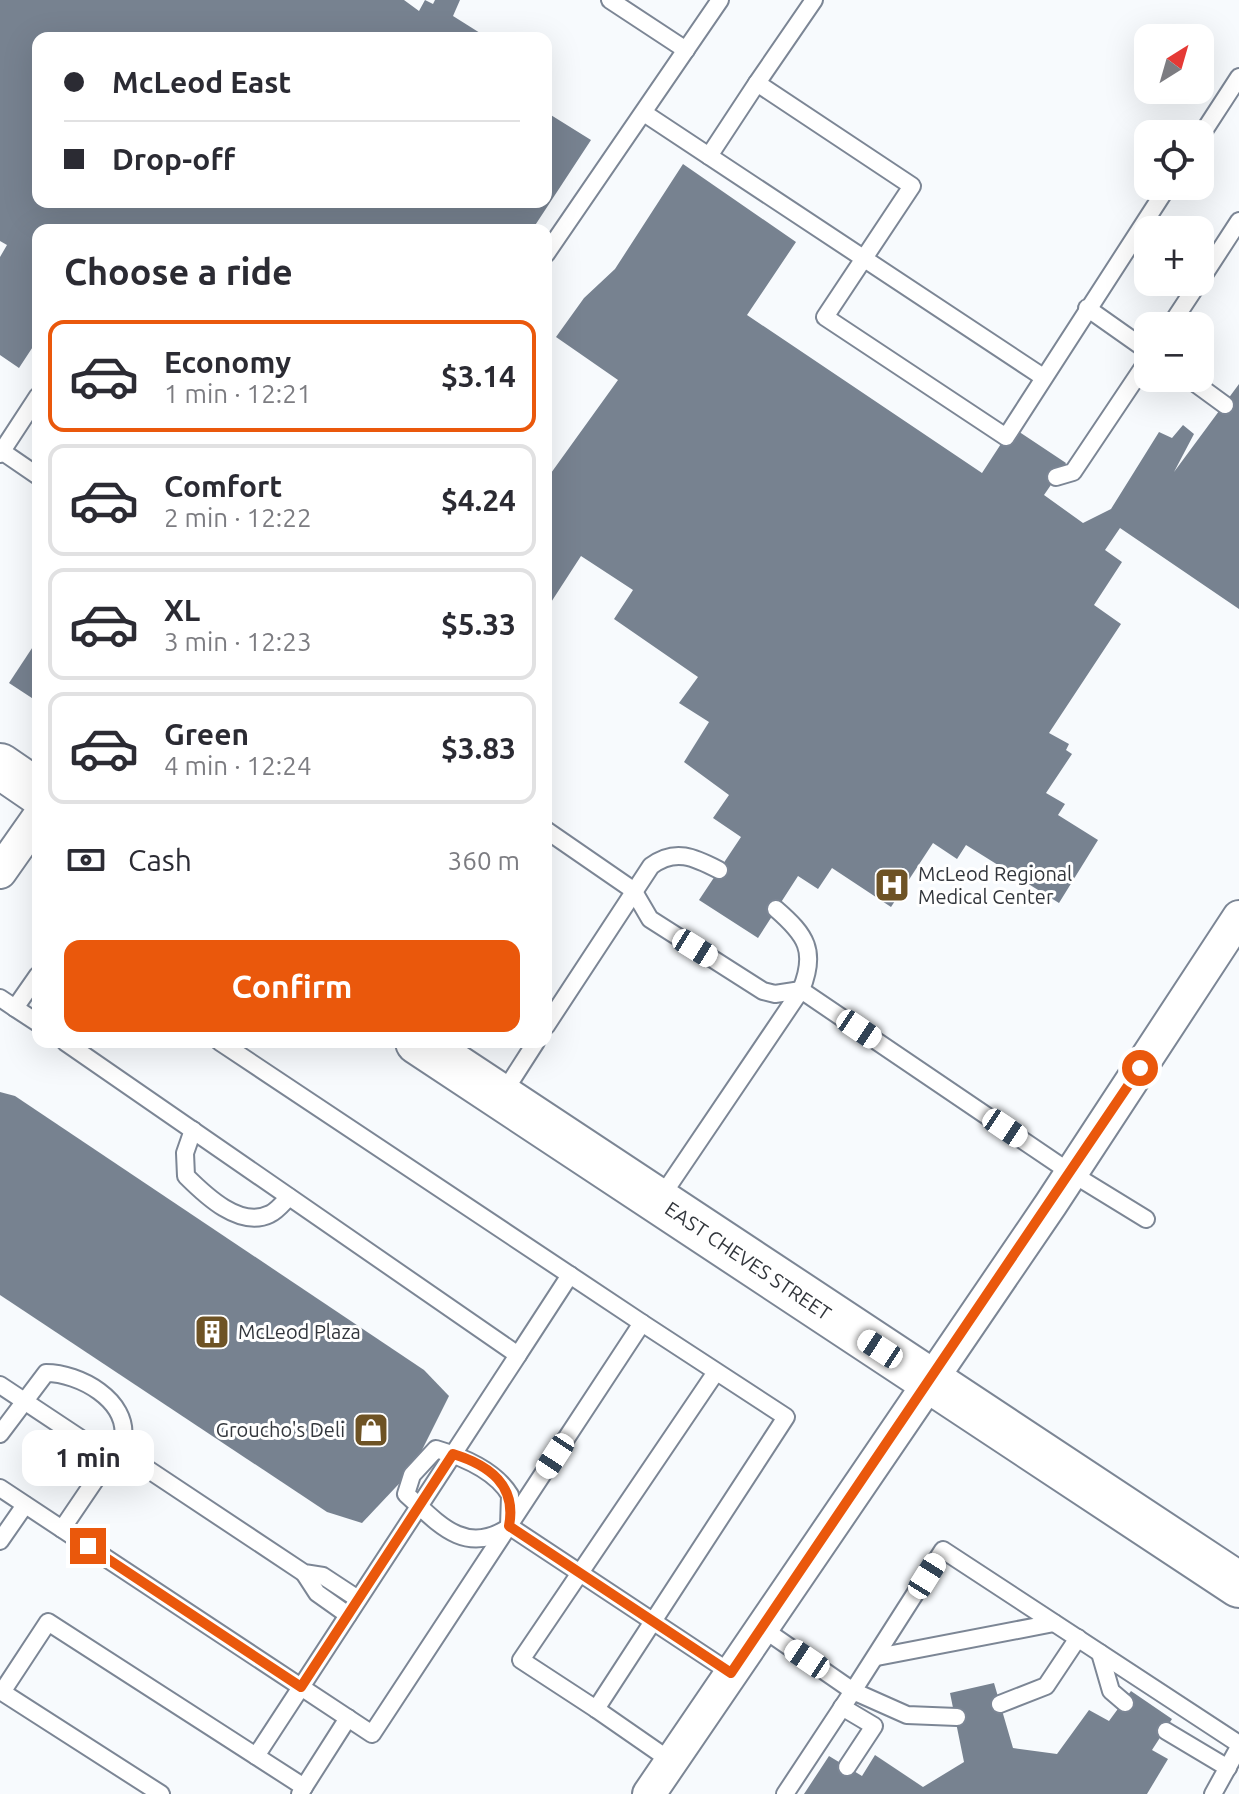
<!DOCTYPE html>
<meta charset="utf-8">
<style>
body{margin:0;font-family:Ubuntu,sans-serif;background:#f7f7f7;color:#2b2b33;height:100vh;display:flex;flex-direction:column;font-size:30px;white-space:nowrap}
*{box-sizing:border-box;margin:0}
p{font-size:26px;color:#7c7c81}
.icon{flex:none;width:44px;height:44px;fill:none;stroke:currentColor;stroke-width:2;stroke-linecap:round;stroke-linejoin:round}
.map{position:relative;flex:1;overflow:hidden}
.panel{position:absolute;left:32px;top:224px;width:520px;height:824px;display:flex;flex-direction:column;background:#fff;border-radius:16px;box-shadow:0 8px 32px #0002}
.panel>*{flex:none}
.top-card{position:absolute;left:32px;top:32px;width:520px;height:176px;border-radius:16px;box-shadow:0 8px 32px #0002;display:grid;align-content:center;height:176px;padding:0 32px;background:#fff}
.needle{width:52px;rotate:37deg}
.buttons{position:absolute;left:1134px;top:24px;display:grid;gap:16px}
.buttons a{display:grid;place-items:center;width:80px;height:80px;border-radius:16px;background:#fff;box-shadow:0 8px 32px #0002;font-size:40px}
.end{position:absolute;width:36px;height:36px;margin:-18px;border:10px solid #ea580c;background:#fff;box-shadow:0 0 0 4px #fff}
.from{border-radius:50%}
.bubble{position:absolute;height:56px;border-radius:16px;background:#fff;box-shadow:0 8px 32px #0002;font-size:26px;font-weight:700;line-height:56px;text-align:center}
.car{position:absolute;width:24px;height:48px;margin:-24px -12px;border-radius:10px;box-shadow:0 0 6px 2px #0007;background:linear-gradient(#fff 24%,#345 0 40%,#fff 0 76%,#345 0 86%,#fff 0)}
.top-card b{display:flex;align-items:center;gap:28px;height:76px;font-size:30px}
.top-card b+b{border-top:2px solid #e1e1e2}
.top-card i{width:20px;height:20px;background:#2b2b33}
ul{padding:0;list-style:none}
li{display:flex;align-items:center;gap:24px;height:112px;margin:0 16px 12px;padding:0 16px;border:4px solid #e1e1e2;border-radius:16px}
li div{flex:1}
li b{display:block;font-size:30px}
li em{font-style:normal;font-weight:700}
li.active{border-color:#ea580c}
li>.icon{width:72px;height:72px;stroke-width:1.5}
h2{padding:0 32px;font-size:36px;line-height:96px}
.pay{display:flex;align-items:center;gap:20px;height:88px;padding:0 32px;font-size:30px}
.pay p{margin-inline-start:auto}
.action{display:flex;gap:16px;margin-top:auto;padding:16px 32px}
.action a{flex:1;height:92px;border-radius:16px;background:#ea580c;color:#fff;font-size:32px;font-weight:700;line-height:92px;text-align:center}
.map>svg:first-child{display:block}
</style>
<div class="map">
<svg width="1239" height="1794" viewBox="0 0 1239 1794">
<rect width="100%" height="100%" fill="#f7fafd"/>
<g fill="#778290">
<path d="M0 0H404L419 11 425 0 433 4 435 0H460L453 16 488 38H38V202H546V112L591 140 532 230H38V339L19 368 0 355V257L7 245 0 241Z"/>
<path d="M683 164 796 242 747 315 982 473 1012 427 1066 463 1044 495 1083 523 1111 509 1159 432 1172 438 1183 425 1194 434 1174 472 1239 384V609L1120 528 1105 550 1122 562 1094 605 1121 624 1049 733 1069 744 1066 750 1072 754 1046 793 1065 804 1058 815 1098 840 1059 903 966 845 957 859 933 843 891 907 832 868 818 889 798 876 758 938 699 900 741 837 713 818 729 795 684 762 709 722 679 703 698 677 614 619 633 590 581 556 546 610V480L618 380 556 337 584 298 615 269Z"/>
<path d="M38 639V702L9 683Z"/>
<path d="M0 1092 15 1096 424 1370 449 1396 412 1470 362 1523 327 1512 0 1295Z"/>
<path d="M994 1683 1013 1748 1057 1754 1089 1710 1109 1721 1131 1691 1172 1719 1152 1750 1168 1759 1147 1794H804L829 1756 862 1776 875 1755 923 1787 964 1762 950 1693Z"/>
</g>
<g fill="none" stroke-linecap="round" stroke-linejoin="round">
<defs>
<g id="service">
<path d="M610 0 686 50"/>
<path d="M757 83 814 0"/>
<path d="M644 113 1043 377"/>
<path d="M1200 137 1239 77"/>
<path d="M709 156 757 83 912 186 825 317 1006 437 1168 186"/>
<path d="M546 254 720 0"/>
<path d="M1200 281 1239 221"/>
<path d="M1087 308 1148 351"/>
<path d="M1170 326 1199 282"/>
<path d="M1188 378 1225 405"/>
<path d="M0 450 38 476"/>
<path d="M0 454 38 396"/>
<path d="M1056 477 1073 472 1148 360"/>
<path d="M546 830 633 890 650 919 763 991 775 994 801 990 1071 1173 1146 1219"/>
<path d="M0 998 15 1008 38 975"/>
<path d="M15 1008 38 1023"/>
<path d="M546 1026 651 866C675 848 694 857 719 870"/>
<path d="M65 1042 518 1355 256 1756"/>
<path d="M502 1095 536 1042"/>
<path d="M193 1130 185 1153 186 1176C205 1195 240 1229 270 1214 277 1211 284 1202 289 1197"/>
<path d="M659 1200 801 990C817 951 806 935 776 909"/>
<path d="M642 1323 786 1417 596 1709 521 1660 716 1372"/>
<path d="M518 1355 570 1275"/>
<path d="M0 1385 110 1458"/>
<path d="M0 1434 46 1373C79 1373 129 1400 123 1439L62 1529"/>
<path d="M140 1464 304 1573 323 1576 358 1599"/>
<path d="M0 1488 372 1734 642 1323 220 1042"/>
<path d="M506 1529C464 1555 438 1523 406 1494L412 1475 436 1449C463 1457 495 1470 510 1495L509 1526 731 1673"/>
<path d="M0 1541 25 1505"/>
<path d="M304 1573 317 1593 348 1615"/>
<path d="M762 1628 853 1691 943 1550 1239 1744"/>
<path d="M1100 1653 1111 1691 1125 1703"/>
<path d="M877 1657 1054 1623"/>
<path d="M1000 1704 1046 1686 1078 1638"/>
<path d="M842 1707 874 1726 847 1767"/>
<path d="M596 1709 671 1761"/>
<path d="M1166 1731 1228 1768"/>
<path d="M304 1787 348 1718"/>
<path d="M161 1794 2 1692 48 1622 304 1787 300 1794"/>
<path d="M785 1794 853 1691 907 1715 957 1717"/>
<path d="M1213 1794 1239 1747"/>
</g>
<g id="minor">
<path d="M0 872 38 818"/>
<path d="M649 1794 1051 1204 1239 917"/>
</g>
<g id="secondary">
<path d="M0 766 38 792"/>
<path d="M418 1042 1239 1585"/>
</g>
</defs>
<use href="#service" stroke="#7c8695" stroke-width="20"/>
<use href="#minor" stroke="#7c8695" stroke-width="36"/>
<use href="#secondary" stroke="#7c8695" stroke-width="48"/>
<use href="#service" stroke="#fff" stroke-width="16"/>
<use href="#minor" stroke="#fff" stroke-width="32"/>
<use href="#secondary" stroke="#fff" stroke-width="44"/>
</g>
<g fill="none" stroke-linecap="round" stroke-linejoin="round">
<path stroke="#ea580c" stroke-width="10" d="M88 1546 301 1687 453 1454C489 1465 517 1485 509 1526L731 1673 1140 1068"/>
</g>
<defs>
<symbol id="hospital-square" viewBox="-11 -11 22 22"><rect x="-9" y="-9" width="18" height="18" rx="4" fill="#6e5325" stroke="#fff"/><path d="M-5-5h3v3.5h4V-5h3V5h-3V1.5h-4V5h-3Z" fill="#fff"/></symbol>
<symbol id="building-square" viewBox="-11 -11 22 22"><rect x="-9" y="-9" width="18" height="18" rx="4" fill="#6e5325" stroke="#fff"/><path d="M-4-6H4V6H1V3H-1V6H-4ZM-2.5-4.3h1.7v1.8h-1.7ZM.8-4.3h1.7v1.8H.8ZM-2.5-1h1.7V.8h-1.7ZM.8-1h1.7V.8H.8Z" fill="#fff"/></symbol>
<symbol id="shop-square" viewBox="-11 -11 22 22"><rect x="-9" y="-9" width="18" height="18" rx="4" fill="#6e5325" stroke="#fff"/><path d="M-5-2.5h2.3a2.7 3.5 0 0 1 5.4 0H5L5.5 6h-11ZM-1.5-2.5h3a1.5 2.3 0 0 0-3 0Z" fill="#fff"/></symbol>
</defs>
<g fill-rule="evenodd">
<use href="#hospital-square" x="872" y="865" width="40" height="40"/>
<use href="#building-square" x="192" y="1312" width="40" height="40"/>
<use href="#shop-square" x="351" y="1410" width="40" height="40"/>
</g>
<g text-anchor="middle" stroke-width="6" stroke-linejoin="round" paint-order="stroke">
<g font-size="20" fill="#32363c" stroke="#fff" text-anchor="start">
<text x="918" y="881">McLeod Regional<tspan x="918" dy="23">Medical Center</tspan></text>
<text x="238" y="1339">McLeod Plaza</text>
<text x="345" y="1437" text-anchor="end">Groucho's Deli</text>
</g>
<g font-size="20" fill="#32363c" stroke="#fff">
<text transform="translate(748 1261) rotate(34)" y="7">EAST CHEVES STREET</text>
</g>
</g>
</svg>
<div class="buttons">
<a><svg class="needle" viewBox="-14 -14 28 28"><path d="M0-13l5 13h-10z" fill="#e53935"/><path d="M0 13l5-13h-10z" fill="#7c7c81"/></svg></a>
<a><svg class="icon" aria-label="locate" viewBox="0 0 24 24"><circle cx="12" cy="12" r="6"/><path d="M12 2v4M12 18v4M2 12h4M18 12h4"/></svg></a>
<a>+</a>
<a>−</a>
</div>
<i class="end from" style="left:1140px;top:1068px"></i>
<i class="end" style="left:88px;top:1546px"></i>
<div class="bubble" style="left:22px;top:1430px;width:132px">1 min</div>
<i class="car" style="left:695px;top:948px;rotate:122deg"></i>
<i class="car" style="left:859px;top:1029px;rotate:124deg"></i>
<i class="car" style="left:1005px;top:1128px;rotate:124deg"></i>
<i class="car" style="left:880px;top:1349px;rotate:303deg"></i>
<i class="car" style="left:555px;top:1456px;rotate:213deg"></i>
<i class="car" style="left:927px;top:1576px;rotate:32deg"></i>
<i class="car" style="left:807px;top:1659px;rotate:304deg"></i>
<div class="top-card">
<b><i class="from"></i>McLeod East</b>
<b><i></i>Drop-off</b>
</div>
<section class="panel">
<h2>Choose a ride</h2>
<ul>
<li class="active"><svg class="icon" aria-label="car" viewBox="0 0 24 24"><path d="M5 17H2v-5l4-1 3-4h7l3 4 3 1v5h-3M9 17h6M6 11h13"/><circle cx="7" cy="17" r="2"/><circle cx="17" cy="17" r="2"/></svg><div><b>Economy</b><p>1 min · 12:21</p></div><em>$3.14</em></li>
<li><svg class="icon" aria-label="car" viewBox="0 0 24 24"><path d="M5 17H2v-5l4-1 3-4h7l3 4 3 1v5h-3M9 17h6M6 11h13"/><circle cx="7" cy="17" r="2"/><circle cx="17" cy="17" r="2"/></svg><div><b>Comfort</b><p>2 min · 12:22</p></div><em>$4.24</em></li>
<li><svg class="icon" aria-label="car" viewBox="0 0 24 24"><path d="M5 17H2v-5l4-1 3-4h7l3 4 3 1v5h-3M9 17h6M6 11h13"/><circle cx="7" cy="17" r="2"/><circle cx="17" cy="17" r="2"/></svg><div><b>XL</b><p>3 min · 12:23</p></div><em>$5.33</em></li>
<li><svg class="icon" aria-label="car" viewBox="0 0 24 24"><path d="M5 17H2v-5l4-1 3-4h7l3 4 3 1v5h-3M9 17h6M6 11h13"/><circle cx="7" cy="17" r="2"/><circle cx="17" cy="17" r="2"/></svg><div><b>Green</b><p>4 min · 12:24</p></div><em>$3.83</em></li>
</ul>
<div class="pay"><svg class="icon" aria-label="cash" viewBox="0 0 24 24"><path d="M3 7h18v10H3z"/><circle cx="12" cy="12" r="2"/></svg>Cash<p>360 m</p></div>
<div class="action"><a>Confirm</a></div>
</section>
</div>
